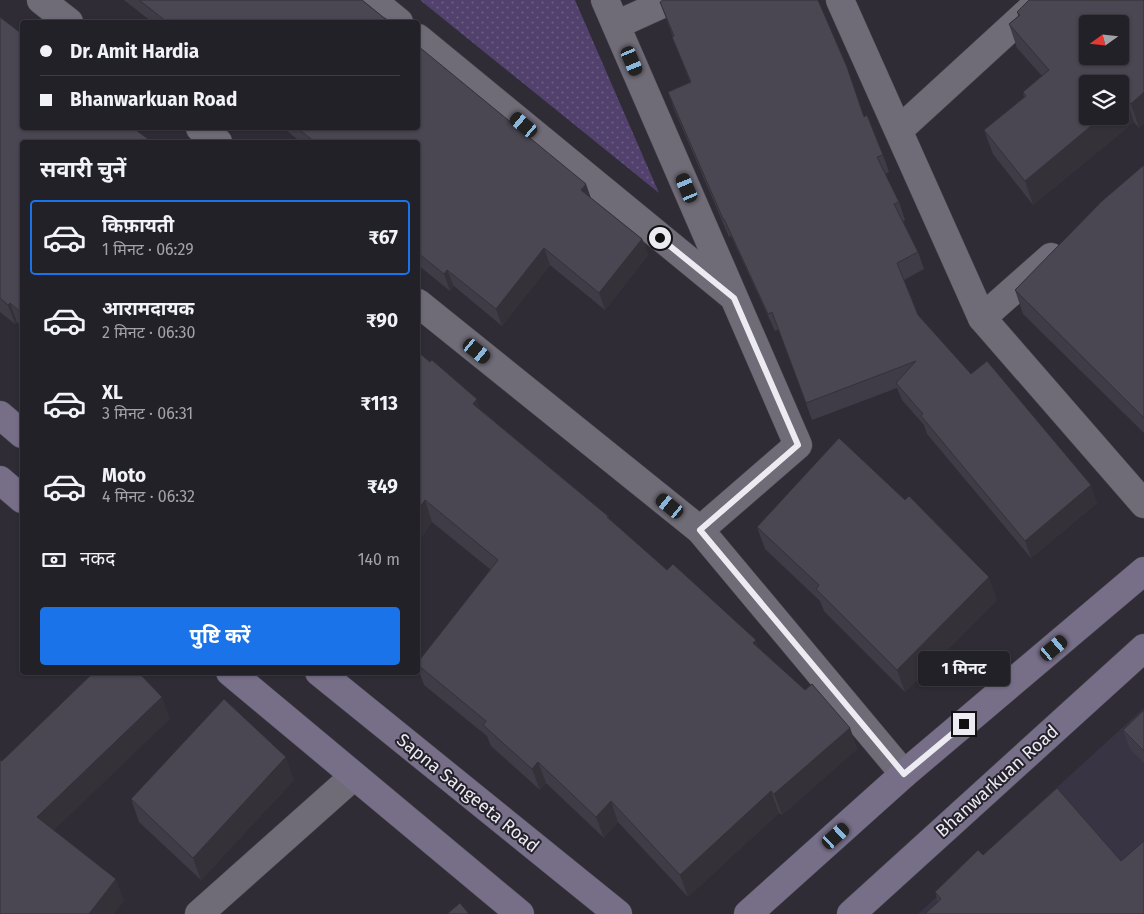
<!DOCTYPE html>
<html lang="hi">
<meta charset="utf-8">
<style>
body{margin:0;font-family:"Fira Sans","Noto Sans Devanagari",sans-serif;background:#2f2e34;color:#f1f3f6;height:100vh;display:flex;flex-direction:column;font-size:19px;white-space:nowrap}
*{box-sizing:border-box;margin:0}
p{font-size:16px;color:#a3a3a8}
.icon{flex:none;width:28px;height:28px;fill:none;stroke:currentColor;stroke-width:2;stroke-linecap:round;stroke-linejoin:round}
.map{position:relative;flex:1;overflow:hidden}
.sheet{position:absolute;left:20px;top:140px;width:400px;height:535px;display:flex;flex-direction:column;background:#232128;border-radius:5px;box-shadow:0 1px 4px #0004,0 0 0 1px #403e45}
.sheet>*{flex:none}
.hud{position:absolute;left:20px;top:20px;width:400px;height:110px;border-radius:5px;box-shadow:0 1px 4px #0004,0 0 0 1px #403e45;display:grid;align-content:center;height:110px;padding:0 20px;background:#232128}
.needle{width:32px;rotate:255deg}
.buttons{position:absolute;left:1079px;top:15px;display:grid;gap:10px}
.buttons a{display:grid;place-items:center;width:50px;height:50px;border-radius:5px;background:#232128;box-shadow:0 1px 4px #0004,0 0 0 1px #403e45;font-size:25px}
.end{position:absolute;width:22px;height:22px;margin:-11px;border:6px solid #edebf2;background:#111;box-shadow:0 0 0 2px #111}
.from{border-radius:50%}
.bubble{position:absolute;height:35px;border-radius:5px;background:#232128;box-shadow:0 1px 4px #0004,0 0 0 1px #403e45;font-size:16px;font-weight:700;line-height:35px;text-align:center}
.car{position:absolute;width:15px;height:30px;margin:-15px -8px;border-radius:6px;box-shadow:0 0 4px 1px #0007;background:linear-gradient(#222 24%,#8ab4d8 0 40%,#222 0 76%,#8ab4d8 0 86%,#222 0)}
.hud b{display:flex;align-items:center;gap:18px;height:48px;font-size:19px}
.hud b+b{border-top:1px solid #403e45}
.hud i{width:12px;height:12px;background:#f1f3f6}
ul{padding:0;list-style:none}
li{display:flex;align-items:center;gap:15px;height:75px;margin:0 10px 8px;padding:0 10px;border:2px solid transparent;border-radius:5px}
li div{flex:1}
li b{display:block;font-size:19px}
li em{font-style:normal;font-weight:700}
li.on{border-color:#1a73e8}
li>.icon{width:45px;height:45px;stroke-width:1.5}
h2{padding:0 20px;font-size:22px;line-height:60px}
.pay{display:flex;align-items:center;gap:12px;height:55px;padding:0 20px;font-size:19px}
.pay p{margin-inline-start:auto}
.cta{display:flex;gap:10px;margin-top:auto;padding:10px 20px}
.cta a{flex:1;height:58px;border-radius:5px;background:#1a73e8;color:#fff;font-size:20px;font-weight:700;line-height:58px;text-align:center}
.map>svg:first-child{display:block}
</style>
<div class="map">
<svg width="1144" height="914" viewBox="0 0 1144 914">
<defs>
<pattern id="park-dots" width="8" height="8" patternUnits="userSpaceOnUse" patternTransform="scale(1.25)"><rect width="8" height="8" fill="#51416c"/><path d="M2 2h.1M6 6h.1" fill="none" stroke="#6a5d81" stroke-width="1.8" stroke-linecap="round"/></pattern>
</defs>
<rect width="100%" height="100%" fill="#2f2c36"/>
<path fill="#393444" d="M1144 708V914H918Z"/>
<path fill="url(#park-dots)" d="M420 0H575L659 193Z"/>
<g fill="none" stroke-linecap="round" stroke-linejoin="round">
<defs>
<g id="street">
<path d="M41 0 69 22"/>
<path d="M372 0 399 22"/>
<path d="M605 0 798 445 700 530"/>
<path d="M840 0 982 318 1144 504"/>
<path d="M616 25 671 0"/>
<path d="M418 38 731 295"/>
<path d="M200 128 218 142"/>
<path d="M899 130 1041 0"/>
<path d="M418 303 700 530 904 774"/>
<path d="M982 318 1051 257"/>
<path d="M199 914 354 776"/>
</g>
<g id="secondary">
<path d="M0 415 22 434"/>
<path d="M0 480 22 499"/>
<path d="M230 672 520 914"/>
<path d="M319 672 618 914"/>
<path d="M748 914 904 774 1144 571"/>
<path d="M851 914 1144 648"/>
</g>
</defs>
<use href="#street" stroke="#4a4850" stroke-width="29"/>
<use href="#secondary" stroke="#4a4850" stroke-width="29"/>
<use href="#street" stroke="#6f6b77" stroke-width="28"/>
<use href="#secondary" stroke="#776e88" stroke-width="28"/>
</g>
<g fill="#403c47">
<path d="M124 0H362L383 17 391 22H152Z"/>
<path d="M1144 0V123L1139 128 1134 122 1033 205 993 154 984 130 1024 97 1023 92 1042 76 1017 48 1009 24 1018 16 1017 12Z"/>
<path d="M660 2 864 116 883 155 889 172 885 174 899 202 905 220 903 221 918 252 924 269 904 280 918 315 971 374 1097 503 1031 558 927 434 924 425 902 400 897 388 812 420 779 329 775 331 731 236 729 237 674 109 668 92 690 82 679 54 672 37H673Z"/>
<path d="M0 17 22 142V327L17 322 15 324 0 312Z"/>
<path d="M283 128H418L591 198 642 239 648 255 605 310 550 265 502 326 454 286 450 291 418 265V142H301Z"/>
<path d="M1144 165V433L1023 314 1015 290Z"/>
<path d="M418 352 481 410 608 516 610 520 667 570 760 649 805 690 850 728 857 749 782 815 779 813 688 897 618 822 604 838 546 783 540 790 491 746 487 736 424 685 418 668V662L491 570 432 522 418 542Z"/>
<path d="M757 527 997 600 905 692 824 611 820 601 765 549Z"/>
<path d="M1144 710V763L1130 749 1123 730Z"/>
<path d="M294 780 201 880 139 822 131 799Z"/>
<path d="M983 855 1121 861 1144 914 938 902 935 892Z"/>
</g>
<g fill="#343139">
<path d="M1144 92V123L1139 128 1131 104Z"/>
<path d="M1126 98 1134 122 1033 205 1025 181 1103 116H1120V103Z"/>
<path d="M586 184 592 201 581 190Z"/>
<path d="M642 239 648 255 605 310 599 293Z"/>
<path d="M544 248 550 265 502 326 496 309Z"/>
<path d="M447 270 454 286 450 291 444 274Z"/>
<path d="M10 303 17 322 15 324 8 305Z"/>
<path d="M477 399 484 421 473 404Z"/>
<path d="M1091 485 1097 503 1031 558 1025 541Z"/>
<path d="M425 500 432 522 418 542V510Z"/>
<path d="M989 577 997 600 905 692 897 670Z"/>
<path d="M756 640 764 661 753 643Z"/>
<path d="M162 697 170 719 45 839 37 817Z"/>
<path d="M850 728 857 749 782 815 774 794Z"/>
<path d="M286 757 294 780 201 880 193 858Z"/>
<path d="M538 762 546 783 540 790 532 769Z"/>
<path d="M771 791 779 813 688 897 680 875Z"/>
<path d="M611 801 618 822 604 838 596 817Z"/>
<path d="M116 879 124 901 114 914H89Z"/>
</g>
<g fill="#4a4652" stroke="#343139" fill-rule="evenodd">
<path d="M139 0H362L383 17 391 22H167Z"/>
<path d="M663 0H818L847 67 864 117 867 115 883 155 877 157 899 202 894 204 918 252 897 263 918 315 971 374 987 361 1091 485 1025 541 921 416 923 414 896 383 916 361 806 403 772 312 768 314 724 219H723L668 92 691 82 672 37 674 36 660 2Z"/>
<path d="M1029 0H1144V92L1131 104 1126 98 1120 103V84H1088V116H1103L1025 181 984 130 1026 96 1023 92 1049 70 1009 24 1020 15 1017 12ZM1088 24H1120V56H1088Z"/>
<path d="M0 17 22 34V128H133L152 142H22V313L10 303 8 305 0 298Z"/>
<path d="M418 46 586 184 581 190 642 239 599 293 544 248 496 309 447 270 444 274 418 253V142H315L297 128H418Z"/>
<path d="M1144 165V418L1015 290 1102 201Z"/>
<path d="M418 352 430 362 432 360 477 399 473 404 608 516 607 517 667 570 673 564 756 640 753 643 805 690 812 684 850 728 774 794 771 791 680 875 611 801 596 817 538 762 532 769 483 725 486 721 418 665V662L498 560 425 500 418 510Z"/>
<path d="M839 438 905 500 909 496 989 577 897 670 816 589 819 585 757 527Z"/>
<path d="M94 672H138L162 697 37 817 116 879 89 914H0V760L2 761Z"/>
<path d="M224 699 286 757 193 858 131 799Z"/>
<path d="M1144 710V751L1123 730Z"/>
<path d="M1057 788 1121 861 1144 841V914H925L941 899 935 892 978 850 983 855Z"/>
<path d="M460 903 469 914H447Z"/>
</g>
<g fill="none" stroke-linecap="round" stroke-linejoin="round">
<path stroke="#edebf2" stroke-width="6" d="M660 238 734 298 798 445 700 530 904 774 964 724"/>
</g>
<g text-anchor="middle" stroke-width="4" stroke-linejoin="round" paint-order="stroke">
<g font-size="18" fill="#edebf2" stroke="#25222c">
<text transform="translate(997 781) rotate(-42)" y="6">Bhanwarkuan Road</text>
<text transform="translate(468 793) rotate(39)" y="6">Sapna Sangeeta Road</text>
</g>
</g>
</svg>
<div class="buttons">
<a><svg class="needle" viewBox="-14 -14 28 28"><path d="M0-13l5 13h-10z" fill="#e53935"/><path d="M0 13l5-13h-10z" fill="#a3a3a8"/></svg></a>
<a><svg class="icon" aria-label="layers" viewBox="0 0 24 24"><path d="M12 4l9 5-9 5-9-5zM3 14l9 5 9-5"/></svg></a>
</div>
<i class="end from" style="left:660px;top:238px"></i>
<i class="end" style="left:964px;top:724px"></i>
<div class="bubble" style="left:918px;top:651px;width:92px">1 मिनट</div>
<i class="car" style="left:632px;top:61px;rotate:157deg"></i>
<i class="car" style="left:524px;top:125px;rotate:310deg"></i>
<i class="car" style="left:687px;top:188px;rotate:337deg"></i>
<i class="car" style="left:477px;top:351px;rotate:129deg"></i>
<i class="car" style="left:670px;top:506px;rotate:309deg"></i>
<i class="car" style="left:1054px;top:648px;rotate:50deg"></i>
<i class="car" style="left:836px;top:836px;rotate:48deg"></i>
<div class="hud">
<b><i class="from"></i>Dr. Amit Hardia</b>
<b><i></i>Bhanwarkuan Road</b>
</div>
<section class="sheet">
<h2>सवारी चुनें</h2>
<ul>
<li class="on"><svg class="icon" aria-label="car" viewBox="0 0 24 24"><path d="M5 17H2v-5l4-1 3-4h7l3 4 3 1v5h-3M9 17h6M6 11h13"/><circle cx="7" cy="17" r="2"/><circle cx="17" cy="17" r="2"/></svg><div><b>किफ़ायती</b><p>1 मिनट · 06:29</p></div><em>₹67</em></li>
<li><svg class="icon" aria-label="car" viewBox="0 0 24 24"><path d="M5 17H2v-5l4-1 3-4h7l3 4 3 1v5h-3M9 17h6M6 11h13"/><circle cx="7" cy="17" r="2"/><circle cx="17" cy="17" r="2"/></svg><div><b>आरामदायक</b><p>2 मिनट · 06:30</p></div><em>₹90</em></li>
<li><svg class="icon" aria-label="car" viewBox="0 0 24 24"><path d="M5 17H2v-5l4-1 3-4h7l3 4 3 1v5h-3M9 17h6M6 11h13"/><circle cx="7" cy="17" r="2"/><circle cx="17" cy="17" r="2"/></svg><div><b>XL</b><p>3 मिनट · 06:31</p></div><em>₹113</em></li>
<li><svg class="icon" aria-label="car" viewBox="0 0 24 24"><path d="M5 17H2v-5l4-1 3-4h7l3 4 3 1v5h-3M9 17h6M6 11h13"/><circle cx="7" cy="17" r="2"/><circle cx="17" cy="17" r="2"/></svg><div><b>Moto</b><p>4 मिनट · 06:32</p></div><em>₹49</em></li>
</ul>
<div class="pay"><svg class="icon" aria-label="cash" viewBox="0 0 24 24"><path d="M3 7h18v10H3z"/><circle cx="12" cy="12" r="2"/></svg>नकद<p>140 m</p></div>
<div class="cta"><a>पुष्टि करें</a></div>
</section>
</div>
